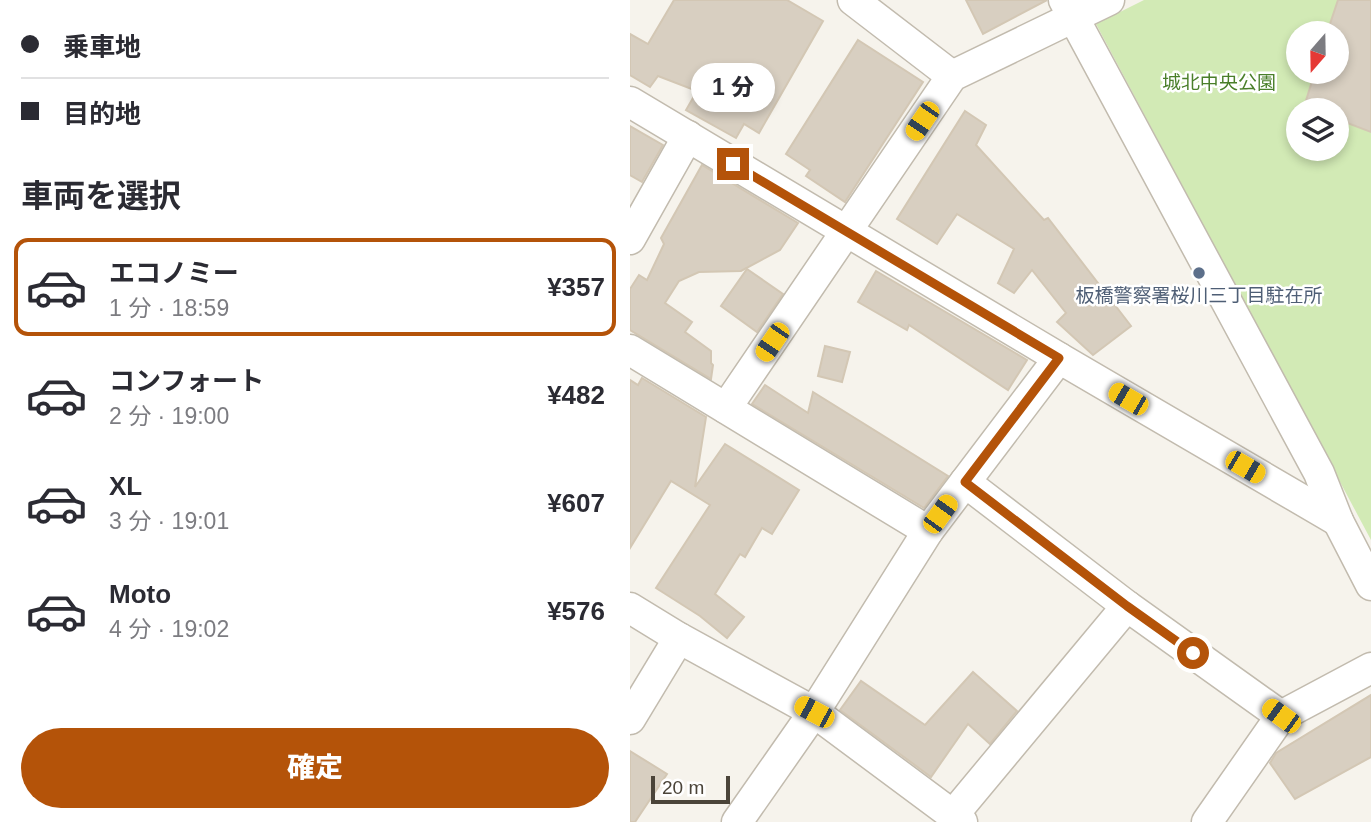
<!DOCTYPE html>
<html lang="ja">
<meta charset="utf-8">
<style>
body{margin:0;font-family:Helvetica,"Noto Sans JP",sans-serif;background:#f7f7f7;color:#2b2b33;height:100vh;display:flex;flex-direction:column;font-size:26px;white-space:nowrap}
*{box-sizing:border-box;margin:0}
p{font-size:23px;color:#7c7c81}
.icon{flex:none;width:38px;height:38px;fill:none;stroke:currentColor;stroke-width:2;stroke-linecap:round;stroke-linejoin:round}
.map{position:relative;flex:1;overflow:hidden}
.side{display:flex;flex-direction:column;background:#fff;width:630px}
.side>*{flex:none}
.banner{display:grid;align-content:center;height:154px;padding:0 21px;background:#fff}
.needle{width:46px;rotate:200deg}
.fabs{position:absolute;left:656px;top:21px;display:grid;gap:14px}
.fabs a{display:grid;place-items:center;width:63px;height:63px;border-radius:50%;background:#fff;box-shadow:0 4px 10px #0003;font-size:35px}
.scale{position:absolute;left:21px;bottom:18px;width:79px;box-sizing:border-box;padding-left:7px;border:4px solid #4b4439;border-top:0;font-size:19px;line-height:24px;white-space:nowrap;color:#4b4439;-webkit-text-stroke:5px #fff;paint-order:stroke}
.end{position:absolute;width:32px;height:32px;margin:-16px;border:9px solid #b45309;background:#fff;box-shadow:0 0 0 4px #fff}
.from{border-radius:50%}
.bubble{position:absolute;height:49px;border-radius:24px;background:#fff;box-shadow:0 4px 10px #0003;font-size:23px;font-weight:800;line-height:49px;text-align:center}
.car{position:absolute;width:21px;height:42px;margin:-21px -10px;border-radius:9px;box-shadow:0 0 5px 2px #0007;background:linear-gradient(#f5c518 24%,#345 0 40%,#f5c518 0 76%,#345 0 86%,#f5c518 0)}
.banner b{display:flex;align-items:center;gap:24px;height:66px;font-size:26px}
.banner b+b{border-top:2px solid #e1e1e2}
.banner i{width:18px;height:18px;background:#2b2b33}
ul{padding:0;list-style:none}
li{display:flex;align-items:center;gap:21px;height:98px;margin:0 14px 10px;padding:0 7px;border:4px solid transparent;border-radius:14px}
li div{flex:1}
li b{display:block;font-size:26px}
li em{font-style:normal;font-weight:800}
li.on{border-color:#b45309}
li>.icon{width:63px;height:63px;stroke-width:1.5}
h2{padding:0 21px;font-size:32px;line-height:84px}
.button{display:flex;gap:14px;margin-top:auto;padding:14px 21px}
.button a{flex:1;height:80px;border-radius:42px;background:#b45309;color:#fff;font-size:28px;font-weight:800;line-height:80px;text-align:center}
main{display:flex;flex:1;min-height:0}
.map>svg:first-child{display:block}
</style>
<main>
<section class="side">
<div class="banner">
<b><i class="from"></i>乗車地</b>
<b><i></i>目的地</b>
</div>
<h2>車両を選択</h2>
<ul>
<li class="on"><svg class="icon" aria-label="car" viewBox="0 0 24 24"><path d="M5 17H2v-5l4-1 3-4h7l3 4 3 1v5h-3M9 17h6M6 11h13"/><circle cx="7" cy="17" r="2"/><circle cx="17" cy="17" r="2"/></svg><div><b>エコノミー</b><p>1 分 · 18:59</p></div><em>¥357</em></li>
<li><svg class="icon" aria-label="car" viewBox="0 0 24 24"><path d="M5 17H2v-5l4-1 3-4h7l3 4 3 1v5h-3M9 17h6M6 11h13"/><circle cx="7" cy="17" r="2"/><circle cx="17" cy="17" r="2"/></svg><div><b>コンフォート</b><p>2 分 · 19:00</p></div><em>¥482</em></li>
<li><svg class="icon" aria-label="car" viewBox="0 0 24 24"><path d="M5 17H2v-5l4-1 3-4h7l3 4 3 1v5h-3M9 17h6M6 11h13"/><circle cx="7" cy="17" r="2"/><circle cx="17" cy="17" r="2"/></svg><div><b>XL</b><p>3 分 · 19:01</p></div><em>¥607</em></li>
<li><svg class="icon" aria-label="car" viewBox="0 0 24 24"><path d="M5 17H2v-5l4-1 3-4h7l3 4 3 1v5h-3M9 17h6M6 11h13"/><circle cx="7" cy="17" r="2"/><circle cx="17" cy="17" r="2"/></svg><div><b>Moto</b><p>4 分 · 19:02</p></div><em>¥576</em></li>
</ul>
<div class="button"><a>確定</a></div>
</section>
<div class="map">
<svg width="741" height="822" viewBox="0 0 741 822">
<rect width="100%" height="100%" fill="#f6f3ec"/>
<path fill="#d2eab5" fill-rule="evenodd" d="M514 0H741V540L466 24ZM668 33H707V72H668ZM668 110H707V149H668Z"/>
<g fill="#d8cfc1" stroke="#d3c7b4" stroke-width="2">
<path d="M44 0H157L193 21 129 133 114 124 106 138 56 110 67 91 28 76 20 87 0 75V34L18 44Z"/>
<path d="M336 0H417L353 34Z"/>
<path d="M708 0H741V132L707 119V110H673L685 72H707V33H697Z"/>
<path d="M228 40 293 82 215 202 176 176 180 170 156 154Z"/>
<path d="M335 111 356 125 346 145 414 220 418 218 501 326 463 355 427 322 436 313 402 270 384 293 368 283 384 249 327 214 307 244 267 219Z"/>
<path d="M0 126 33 145 12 182 0 175Z"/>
<path d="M72 165 168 223 150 250 111 271 69 272 49 281 35 303 62 322 55 332 81 351V363L83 365 81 379 0 330V289L9 275 17 280 34 244 31 238Z"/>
<path d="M117 269 153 294 127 332 91 306Z"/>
<path d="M246 271 397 360 378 390 279 325 277 330 228 302Z"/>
<path d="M195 346 220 352 212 382 188 376Z"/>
<path d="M12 378 76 417 65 487 95 444 169 490 142 534 132 528 115 557 110 554 85 594 114 617 97 638 70 616 26 588 80 505 41 481 0 548V380L8 385Z"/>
<path d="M135 385 178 413 183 392 318 476 294 508 122 404Z"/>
<path d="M343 672 387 711 360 744 338 724 301 777 210 710 231 681 295 725Z"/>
<path d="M741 695V757L665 799 640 763 646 753Z"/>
<path d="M0 751 37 774 5 822H0Z"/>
</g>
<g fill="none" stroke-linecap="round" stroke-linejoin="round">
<defs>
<g id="street">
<path d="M223 0 322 76"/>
<path d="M434 0 689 473 708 521 741 585"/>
<path d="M0 102 429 358"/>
<path d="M0 239 58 136"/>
<path d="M0 350 298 531"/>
<path d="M96 408 322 76 479 0"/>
<path d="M335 482 497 606"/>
<path d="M0 608 49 638 184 712 332 822"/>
<path d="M0 719 49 638"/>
<path d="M323 815 497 606 651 716"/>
<path d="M107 822 184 712 298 531 429 358 708 521"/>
<path d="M577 822 651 716 741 668"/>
</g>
</defs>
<use href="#street" stroke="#c2bbae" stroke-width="33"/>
<use href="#street" stroke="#fff" stroke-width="30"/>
</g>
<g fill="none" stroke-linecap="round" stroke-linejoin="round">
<path stroke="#b45309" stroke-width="9" d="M103 164 429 358 335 482 497 606 563 653"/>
</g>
<circle fill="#5c6f8a" stroke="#fff" stroke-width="2.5" cx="569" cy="273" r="7"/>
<g text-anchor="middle" stroke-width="5" stroke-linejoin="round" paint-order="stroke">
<g font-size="19" fill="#4a7f2a" stroke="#fff">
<text x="589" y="89">城北中央公園</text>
</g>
<g font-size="19" fill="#4e5e75" stroke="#fff">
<text x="569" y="302">板橋警察署桜川三丁目駐在所</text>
</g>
</g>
</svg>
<div class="fabs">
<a><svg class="needle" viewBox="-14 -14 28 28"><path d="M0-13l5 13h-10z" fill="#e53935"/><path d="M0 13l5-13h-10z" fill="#7c7c81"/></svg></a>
<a><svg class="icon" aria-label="layers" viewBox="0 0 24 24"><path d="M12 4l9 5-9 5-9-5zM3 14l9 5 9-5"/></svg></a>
</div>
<div class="scale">20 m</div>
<i class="end from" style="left:563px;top:653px"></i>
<i class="end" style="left:103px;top:164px"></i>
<div class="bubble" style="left:61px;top:63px;width:84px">1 分</div>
<i class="car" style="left:292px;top:121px;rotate:214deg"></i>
<i class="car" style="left:142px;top:342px;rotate:214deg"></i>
<i class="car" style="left:498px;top:399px;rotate:300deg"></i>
<i class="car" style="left:615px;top:467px;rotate:120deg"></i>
<i class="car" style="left:310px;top:514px;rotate:36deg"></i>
<i class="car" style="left:184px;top:712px;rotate:298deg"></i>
<i class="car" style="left:651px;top:716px;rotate:306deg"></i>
</div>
</main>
